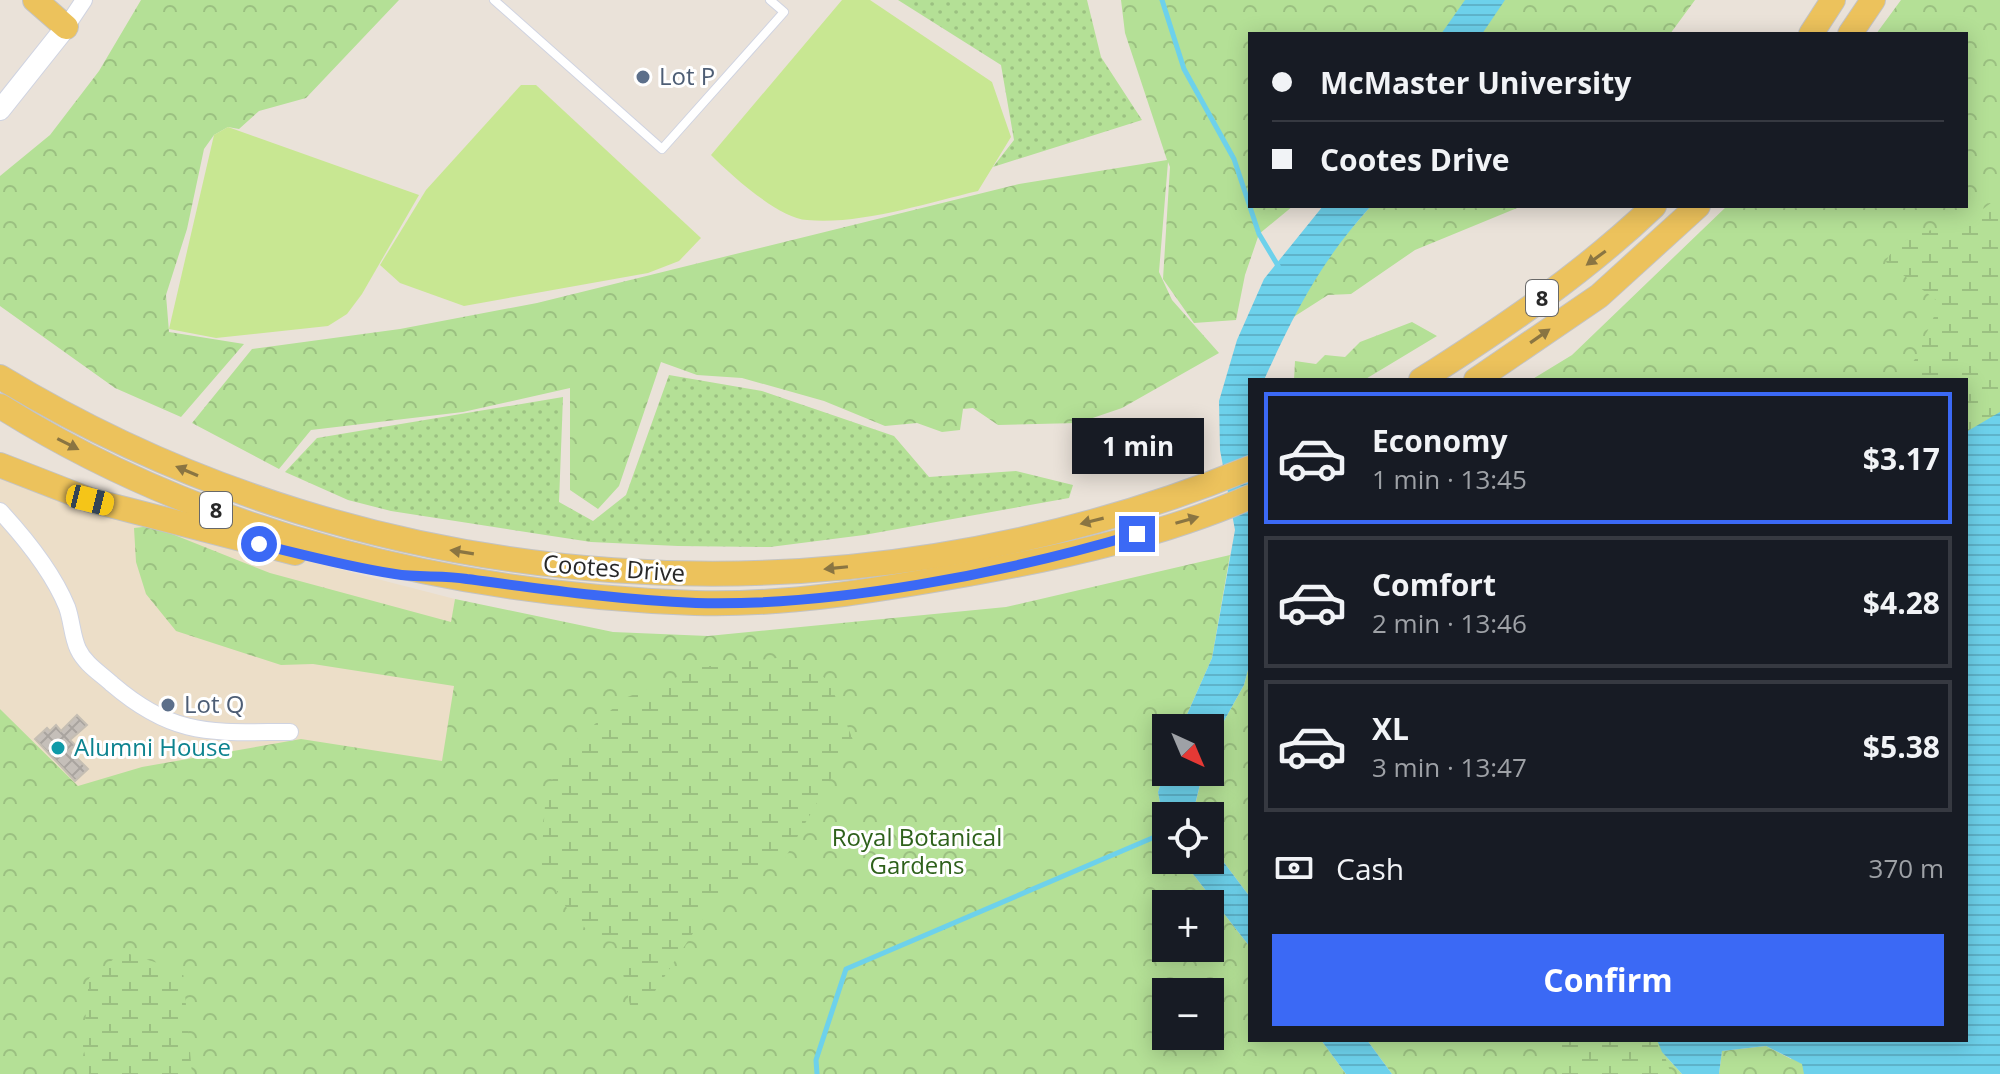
<!DOCTYPE html>
<meta charset="utf-8">
<style>
body{margin:0;font-family:"Open Sans",sans-serif;background:#20242c;color:#f1f3f6;height:100vh;display:flex;flex-direction:column;font-size:30px;white-space:nowrap}
*{box-sizing:border-box;margin:0}
p{font-size:26px;color:#9ea1a6}
.icon{flex:none;width:44px;height:44px;fill:none;stroke:currentColor;stroke-width:2;stroke-linecap:round;stroke-linejoin:round}
.map{position:relative;flex:1;overflow:hidden}
.panel{position:absolute;left:1248px;top:378px;width:720px;height:664px;display:flex;flex-direction:column;background:#171b24;border-radius:0px;box-shadow:0 4px 20px #0003}
.panel>*{flex:none}
.guide{position:absolute;left:1248px;top:32px;width:720px;height:176px;border-radius:0px;box-shadow:0 4px 20px #0003;display:grid;align-content:center;height:176px;padding:0 24px;background:#171b24}
.needle{width:52px;rotate:136deg}
.buttons{position:absolute;left:1152px;top:714px;display:grid;gap:16px}
.buttons a{display:grid;place-items:center;width:72px;height:72px;border-radius:0px;background:#171b24;box-shadow:0 4px 20px #0003;font-size:40px}
.end{position:absolute;width:36px;height:36px;margin:-18px;border:10px solid #3b69f5;background:#fff;box-shadow:0 0 0 4px #fff}
.from{border-radius:50%}
.bubble{position:absolute;height:56px;border-radius:0px;background:#171b24;box-shadow:0 4px 20px #0003;font-size:26px;font-weight:700;line-height:56px;text-align:center}
.car{position:absolute;width:24px;height:48px;margin:-24px -12px;border-radius:10px;box-shadow:0 0 6px 2px #0007;background:linear-gradient(#f5c518 24%,#345 0 40%,#f5c518 0 76%,#345 0 86%,#f5c518 0)}
.guide b{display:flex;align-items:center;gap:28px;height:76px;font-size:30px}
.guide b+b{border-top:2px solid #363941}
.guide i{width:20px;height:20px;background:#f1f3f6}
ul{padding:14px 0 0;list-style:none}
li{display:flex;align-items:center;gap:24px;height:132px;margin:0 16px 12px;padding:0 8px;border:4px solid #363941;border-radius:0px}
li div{flex:1}
li b{display:block;font-size:30px}
li em{font-style:normal;font-weight:700}
li.selected{border-color:#3b69f5}
li>.icon{width:72px;height:72px;stroke-width:1.5}
.pay{display:flex;align-items:center;gap:20px;height:88px;padding:0 24px;font-size:30px}
.pay p{margin-inline-start:auto}
.primary-button{display:flex;gap:16px;margin-top:auto;padding:16px 24px}
.primary-button a{flex:1;height:92px;border-radius:0px;background:#3b69f5;color:#fff;font-size:32px;font-weight:700;line-height:92px;text-align:center}
.map>svg:first-child{display:block}
</style>
<div class="map">
<svg width="2000" height="1074" viewBox="0 0 2000 1074">
<defs>
<pattern id="grass-dots" width="8" height="8" patternUnits="userSpaceOnUse" patternTransform="scale(2)"><rect width="8" height="8" fill="#b4e096"/><path d="M2 2h.1M6 6h.1" fill="none" stroke="#9bc081" stroke-width="1.8" stroke-linecap="round"/></pattern>
<pattern id="forest-crowns" width="20" height="18" patternUnits="userSpaceOnUse" patternTransform="scale(2)"><rect width="20" height="18" fill="#b4e096"/><path d="M2 6a3 3 0 1 1 6 0M12 15a3 3 0 1 1 6 0" fill="none" stroke="#9bc081"/></pattern>
<pattern id="wetland-marsh" width="20" height="14" patternUnits="userSpaceOnUse" patternTransform="scale(2)"><rect width="20" height="14" fill="#b4e096"/><path d="M1 5h8M5 5V1M11 12h8M15 12V8" fill="none" stroke="#9bc081"/></pattern>
<pattern id="water-rules" width="6" height="5" patternUnits="userSpaceOnUse" patternTransform="scale(2)"><rect width="6" height="5" fill="#6dd1eb"/><path d="M0 2.5h6" fill="none" stroke="#5eb3ca"/></pattern>
<pattern id="building-cross-hatch" width="8" height="8" patternUnits="userSpaceOnUse" patternTransform="scale(2)"><rect width="8" height="8" fill="#c5bfb9"/><path d="M0 0l8 8M0 8l8-8" fill="none" stroke="#a9a49f"/></pattern>
</defs>
<rect width="100%" height="100%" fill="#eae2d9"/>
<path fill="#ecdec8" d="M0 471 167 525 455 599 450 639 456 685 438 803 88 799 0 709Z"/>
<g fill="url(#grass-dots)">
<path d="M898 0H1087L1101 57 1142 120 993 167 1014 140 1001 65Z"/>
<path d="M669 375 762 391 894 436 929 477 1016 471 1073 485 1069 498 864 535 770 547 678 546 591 542 391 511 348 500 285 472 317 438 563 397 559 502 593 521 626 495Z"/>
</g>
<g fill="url(#forest-crowns)" fill-rule="evenodd">
<path d="M141 0H399L306 98 259 111 239 129 228 127 214 135 204 149 187 229 166 295 169 332 244 344 181 417 115 388 0 306V176L50 135 99 71Z"/>
<path d="M1121 0H1695L1670 34H1250V206H1293L1259 234 1245 275 1236 320 1194 323 1163 279 1170 167 1168 162 1159 272 1172 300 1219 353 1122 408 1078 423 998 425 973 408 963 409 960 430 942 432 917 423 885 426 824 401 742 378 697 375 661 362 619 486 598 509 570 490V388L463 412 311 430 279 469 192 423 252 349 400 329 537 303 1019 184 1167 160 1125 33Z"/>
<path d="M1901 0H2000V412L1966 380H1531L1572 355 1727 206H1966V34H1876Z"/>
<path d="M1371 206H1522L1415 250 1351 294 1328 295 1292 318 1323 261Z"/>
<path d="M1412 322 1437 336 1364 380H1294L1295 361 1316 364 1325 355 1345 357 1360 342Z"/>
<path d="M152 526 270 573 451 622 455 599 613 632 708 636 1006 607 1230 555 1212 658 1181 728H1166V768L1158 792 1166 836V860H1182L1250 947V1040H1321L1346 1074H0V709L78 786 142 767 301 739 442 761 454 686 313 664 281 665 176 631 146 594 136 562 134 528ZM1166 904H1210V948H1166ZM1166 992H1210V1036H1166Z"/>
<path d="M1250 662V897L1210 844V816H1197L1194 810 1203 772H1210V746L1244 685Z"/>
<path d="M1367 1040H1657L1662 1052 1682 1074H1392Z"/>
<path d="M1766 1046 1791 1059 1803 1046 1817 1074H1719L1722 1051Z"/>
</g>
<g fill="url(#wetland-marsh)">
<path d="M2000 196V447L1966 464V380H1900L1915 359 1940 303 1886 262C1900 229 1941 232 1968 218 1980 213 1990 203 2000 196Z"/>
<path d="M793 656 829 681 853 740 784 860 722 889 634 1023 616 942 596 940 566 907 541 864 546 791 573 743 625 698 702 667Z"/>
<path d="M123 952 183 971 192 1074H89L83 1046 89 978Z"/>
<path d="M1559 1040H1659L1671 1074H1559Z"/>
</g>
<g fill="#c8e792">
<path d="M842 0H870L992 82 1011 137 978 191C926 203 861 225 807 220 778 218 731 175 711 155Z"/>
<path d="M521 85H536L701 238 679 261 648 273 464 306 400 283 380 265 426 190Z"/>
<path d="M228 127 419 195 362 294 347 314 328 326 216 338 169 329 214 135Z"/>
</g>
<g fill="url(#water-rules)">
<path d="M1465 0H1505L1482 34H1441Z"/>
<path d="M1323 206H1371C1320 262 1295 312 1264 380H1250V662L1244 685 1210 746V728H1181L1212 658 1235 530 1220 450 1219 401 1237 340 1264 279Z"/>
<path d="M2000 412V1074H1804L1802 1064 1766 1046 1722 1051 1719 1074H1682L1662 1052 1657 1040H1966V432Z"/>
<path d="M1166 768V772H1203L1194 809 1197 816H1166V836L1158 792Z"/>
<path d="M1210 844 1250 897V947L1182 860H1210Z"/>
<path d="M1321 1040H1367L1392 1074H1346Z"/>
</g>
<g fill="none" stroke-linecap="round" stroke-linejoin="round">
<g stroke="#6dd1eb" stroke-width="5">
<path d="M1162 0 1184 69 1234 159 1259 234 1280 269"/>
<path d="M817 1074 816 1060 846 969 1164 833"/>
</g>
</g>
<path fill="url(#building-cross-hatch)" stroke="#c5beb3" stroke-width="2" d="M77 715 87 725 70 740 75 745 70 751 88 769 75 781 35 739 47 728 50 731 56 725 61 731Z"/>
<g fill="none" stroke-linecap="round" stroke-linejoin="round">
<defs>
<path id="service" d="M494 0 662 149 784 12 770 0"/>
<g id="minor">
<path d="M66 27 84 0"/>
<path d="M0 511C25 538 53 573 67 607 72 621 72 636 78 649 85 664 100 673 112 684 175 738 212 732 290 732"/>
</g>
<path id="tertiary" d="M0 110 66 27"/>
<g id="primary">
<path d="M35 0 66 27"/>
<path d="M1811 34 1833 0"/>
<path d="M1850 34 1873 0"/>
<path d="M0 377C376 605 843 634 1250 468"/>
<path d="M1421 380C1503 328 1584 273 1654 206"/>
<path d="M1476 380 1599 296 1698 206"/>
<path d="M0 406C205 535 455 595 695 603 788 606 883 589 974 573 1067 556 1163 535 1250 497"/>
<path d="M0 465 90 500 295 553"/>
</g>
</defs>
<use href="#service" stroke="#cfd3e1" stroke-width="10"/>
<use href="#minor" stroke="#cfd3e1" stroke-width="18"/>
<use href="#tertiary" stroke="#cfd3e1" stroke-width="22"/>
<use href="#primary" stroke="#c3c3c3" stroke-width="26"/>
<use href="#service" stroke="#fff" stroke-width="8"/>
<use href="#minor" stroke="#fff" stroke-width="16"/>
<use href="#tertiary" stroke="#fff" stroke-width="20"/>
<use href="#primary" stroke="#ecc25c" stroke-width="24"/>
</g>
<defs><path id="oneway-solid" d="M-6-.8H1V-3.2L6.5 0L1 3.2V.8H-6Z" transform="scale(2)"/></defs>
<g fill="#8a7542">
<use href="#oneway-solid" transform="translate(1596 258) rotate(144)"/>
<use href="#oneway-solid" transform="translate(1540 336) rotate(-35)"/>
<use href="#oneway-solid" transform="translate(68 444) rotate(27)"/>
<use href="#oneway-solid" transform="translate(187 471) rotate(-157)"/>
<use href="#oneway-solid" transform="translate(1187 520) rotate(-16)"/>
<use href="#oneway-solid" transform="translate(1092 521) rotate(166)"/>
<use href="#oneway-solid" transform="translate(462 552) rotate(-171)"/>
<use href="#oneway-solid" transform="translate(836 568) rotate(174)"/>
</g>
<g fill="none" stroke-linecap="round" stroke-linejoin="round">
<path stroke="#3b69f5" stroke-width="10" d="M259 544C304 555 349 567 395 574 418 578 443 575 467 579 543 589 619 600 696 603 833 607 1005 573 1137 534"/>
</g>
<g fill="#5c6f8a" stroke="#fff" stroke-width="3">
<circle cx="643" cy="77" r="8"/>
<circle cx="168" cy="705" r="8"/>
</g>
<circle fill="#0f9aa8" stroke="#fff" stroke-width="3" cx="58" cy="748" r="8"/>
<g text-anchor="middle" stroke-width="6" stroke-linejoin="round" paint-order="stroke">
<g fill="#fff" stroke="#686868" stroke-width="2">
<rect x="1526" y="280" width="32" height="36" rx="6"/>
<rect x="200" y="492" width="32" height="36" rx="6"/>
</g>
<g font-size="22" font-weight="bold" fill="#282828">
<text x="1542" y="306">8</text>
<text x="216" y="518">8</text>
</g>
<g font-size="24" fill="#4e5e75" stroke="#fff" text-anchor="start">
<text x="659" y="85">Lot P</text>
<text x="184" y="713">Lot Q</text>
</g>
<g font-size="24" fill="#282828" stroke="#fff">
<text transform="translate(614 569) rotate(4)" y="8">Cootes Drive</text>
</g>
<g font-size="24" fill="#0d838f" stroke="#fff" text-anchor="start">
<text x="74" y="756">Alumni House</text>
</g>
<g font-size="24" fill="#2e611b" stroke="#fff">
<text x="917" y="846">Royal Botanical<tspan x="917" dy="28">Gardens</tspan></text>
</g>
</g>
</svg>
<div class="buttons">
<a><svg class="needle" viewBox="-14 -14 28 28"><path d="M0-13l5 13h-10z" fill="#e53935"/><path d="M0 13l5-13h-10z" fill="#9ea1a6"/></svg></a>
<a><svg class="icon" aria-label="locate" viewBox="0 0 24 24"><circle cx="12" cy="12" r="6"/><path d="M12 2v4M12 18v4M2 12h4M18 12h4"/></svg></a>
<a>+</a>
<a>−</a>
</div>
<i class="end from" style="left:259px;top:544px"></i>
<i class="end" style="left:1137px;top:534px"></i>
<div class="bubble" style="left:1072px;top:418px;width:132px">1 min</div>
<i class="car" style="left:90px;top:500px;rotate:104deg"></i>
<div class="guide">
<b><i class="from"></i>McMaster University</b>
<b><i></i>Cootes Drive</b>
</div>
<section class="panel">
<ul>
<li class="selected"><svg class="icon" aria-label="car" viewBox="0 0 24 24"><path d="M5 17H2v-5l4-1 3-4h7l3 4 3 1v5h-3M9 17h6M6 11h13"/><circle cx="7" cy="17" r="2"/><circle cx="17" cy="17" r="2"/></svg><div><b>Economy</b><p>1 min · 13:45</p></div><em>$3.17</em></li>
<li><svg class="icon" aria-label="car" viewBox="0 0 24 24"><path d="M5 17H2v-5l4-1 3-4h7l3 4 3 1v5h-3M9 17h6M6 11h13"/><circle cx="7" cy="17" r="2"/><circle cx="17" cy="17" r="2"/></svg><div><b>Comfort</b><p>2 min · 13:46</p></div><em>$4.28</em></li>
<li><svg class="icon" aria-label="car" viewBox="0 0 24 24"><path d="M5 17H2v-5l4-1 3-4h7l3 4 3 1v5h-3M9 17h6M6 11h13"/><circle cx="7" cy="17" r="2"/><circle cx="17" cy="17" r="2"/></svg><div><b>XL</b><p>3 min · 13:47</p></div><em>$5.38</em></li>
</ul>
<div class="pay"><svg class="icon" aria-label="cash" viewBox="0 0 24 24"><path d="M3 7h18v10H3z"/><circle cx="12" cy="12" r="2"/></svg>Cash<p>370 m</p></div>
<div class="primary-button"><a>Confirm</a></div>
</section>
</div>
